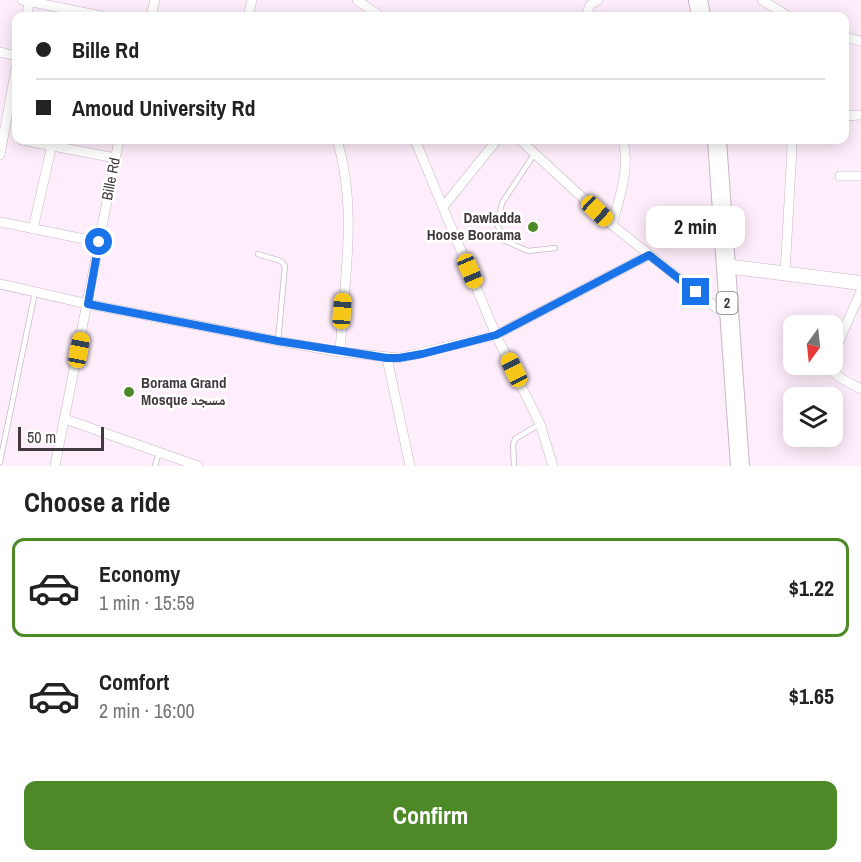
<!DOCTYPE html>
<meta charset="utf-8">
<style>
body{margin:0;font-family:"Archivo Narrow","Noto Naskh Arabic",sans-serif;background:#f6f6f6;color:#222;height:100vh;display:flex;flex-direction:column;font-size:22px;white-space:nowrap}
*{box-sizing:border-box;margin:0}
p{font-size:20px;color:#767676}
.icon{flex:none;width:33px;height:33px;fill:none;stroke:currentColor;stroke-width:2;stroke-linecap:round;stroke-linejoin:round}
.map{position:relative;height:466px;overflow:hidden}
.panel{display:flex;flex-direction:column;background:#fff;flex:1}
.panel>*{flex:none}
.top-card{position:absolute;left:12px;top:12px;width:837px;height:132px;border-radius:12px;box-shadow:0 3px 15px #0003;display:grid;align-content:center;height:132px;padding:0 24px;background:#fff}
.needle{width:39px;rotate:195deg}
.fabs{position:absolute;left:783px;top:315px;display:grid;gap:12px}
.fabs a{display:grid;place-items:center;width:60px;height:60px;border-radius:12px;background:#fff;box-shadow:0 3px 15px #0003;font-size:30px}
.scale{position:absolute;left:18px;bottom:15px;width:86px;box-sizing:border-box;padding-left:6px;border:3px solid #41393f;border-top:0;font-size:16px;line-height:21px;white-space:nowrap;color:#41393f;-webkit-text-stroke:4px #fff;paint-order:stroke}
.end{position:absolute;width:27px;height:27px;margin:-14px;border:8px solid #1a73e8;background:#fff;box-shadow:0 0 0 3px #fff}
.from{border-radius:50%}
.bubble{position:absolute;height:42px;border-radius:12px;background:#fff;box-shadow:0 3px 15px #0003;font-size:20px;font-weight:700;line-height:42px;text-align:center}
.car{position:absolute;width:18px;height:36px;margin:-18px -9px;border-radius:8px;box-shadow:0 0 4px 2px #0007;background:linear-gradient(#f5c518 24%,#345 0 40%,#f5c518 0 76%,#345 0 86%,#f5c518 0)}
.top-card b{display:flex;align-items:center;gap:21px;height:57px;font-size:22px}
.top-card b+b{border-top:2px solid #e0e0e0}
.top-card i{width:15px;height:15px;background:#222}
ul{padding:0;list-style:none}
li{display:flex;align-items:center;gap:18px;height:99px;margin:0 12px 9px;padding:0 12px;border:3px solid transparent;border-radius:12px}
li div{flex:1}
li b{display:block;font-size:22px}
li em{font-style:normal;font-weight:700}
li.selected{border-color:#4e8927}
li>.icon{width:54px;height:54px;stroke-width:1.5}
h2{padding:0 24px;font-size:27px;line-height:72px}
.cta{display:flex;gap:12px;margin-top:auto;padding:12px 24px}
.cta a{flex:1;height:69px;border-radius:12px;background:#4e8927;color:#fff;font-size:24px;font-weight:700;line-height:69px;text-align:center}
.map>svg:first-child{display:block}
</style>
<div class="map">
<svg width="861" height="466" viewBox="0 0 861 466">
<rect width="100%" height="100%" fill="#feeefb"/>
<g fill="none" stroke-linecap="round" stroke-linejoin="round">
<defs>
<g id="lane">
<path d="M535 153 502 203 497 224 505 241 528 251 555 248"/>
<path d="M258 254 281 261 285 266 278 341"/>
<path d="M0 462 35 292"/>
<path d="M514 464 513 445 515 439 540 424"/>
<path d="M155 466 159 452"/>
</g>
<g id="street">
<path d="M22 0 102 16"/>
<path d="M357 0 380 16"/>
<path d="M762 0 788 16"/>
<path d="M27 16 29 2"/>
<path d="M151 16 155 0"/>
<path d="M248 16 252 0"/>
<path d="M586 16 590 5 598 0"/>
<path d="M844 37 861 41"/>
<path d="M0 52 16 56"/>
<path d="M844 116 861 115"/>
<path d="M22 140 115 158"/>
<path d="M337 140C358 208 344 282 340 352"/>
<path d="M415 140 496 335 540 424 553 466"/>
<path d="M520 140 612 225 728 317"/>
<path d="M0 155 16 68"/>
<path d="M840 176H861"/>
<path d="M443 207 497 140"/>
<path d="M0 222 99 242"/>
<path d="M612 225C620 196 630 169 623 140"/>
<path d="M33 229 53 140"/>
<path d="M785 273 792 148 791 140"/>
<path d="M0 284 88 304 278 341 340 352 399 358 496 335 649 255"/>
<path d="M832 357 861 291"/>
<path d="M387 358 410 466"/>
<path d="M830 364C832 377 851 383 861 389"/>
<path d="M65 419 198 466"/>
<path d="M55 466 119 140"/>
</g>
<path id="secondary" d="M725 266 861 283"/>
<g id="highway">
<path d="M698 0 701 16"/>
<path d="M717 140 740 466"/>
</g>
</defs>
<use href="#lane" stroke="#c9b6c6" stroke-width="6"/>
<use href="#street" stroke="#c9b6c6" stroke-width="10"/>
<use href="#secondary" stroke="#c9b6c6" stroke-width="15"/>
<use href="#highway" stroke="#c9b6c6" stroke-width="20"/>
<use href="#lane" stroke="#fff" stroke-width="4.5"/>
<use href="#street" stroke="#fff" stroke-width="9"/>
<use href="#secondary" stroke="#fff" stroke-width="14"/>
<use href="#highway" stroke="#fff" stroke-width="18"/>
</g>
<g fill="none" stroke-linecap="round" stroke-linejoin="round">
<path stroke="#1a73e8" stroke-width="8" d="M99 242 88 304 278 341 387 358H399L422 354 496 335 649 255 696 292"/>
</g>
<g fill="#4e8927" stroke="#fff" stroke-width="2">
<circle cx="533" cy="227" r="6"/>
<circle cx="129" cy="392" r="6"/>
</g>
<g text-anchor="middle" stroke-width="5" stroke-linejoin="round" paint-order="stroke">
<rect fill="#fff" stroke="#7a7479" stroke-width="1.5" x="716.5" y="292" width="21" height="22" rx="4.5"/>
<g font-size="14" font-weight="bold" fill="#41393f">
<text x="727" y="308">2</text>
</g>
<g font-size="15" fill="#41393f" stroke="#fff">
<text transform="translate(111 179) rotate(-79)" y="5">Bille Rd</text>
</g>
<g font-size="15" font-weight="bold" fill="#41393f" stroke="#fff" text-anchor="end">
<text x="521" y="223">Dawladda<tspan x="521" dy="17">Hoose Boorama</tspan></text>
<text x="141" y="388" text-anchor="start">Borama Grand<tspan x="141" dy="17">Mosque مسجد</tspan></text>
</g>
</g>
</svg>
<div class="fabs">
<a><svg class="needle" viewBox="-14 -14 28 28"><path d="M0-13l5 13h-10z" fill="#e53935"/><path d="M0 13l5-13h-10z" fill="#767676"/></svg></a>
<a><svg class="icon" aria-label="layers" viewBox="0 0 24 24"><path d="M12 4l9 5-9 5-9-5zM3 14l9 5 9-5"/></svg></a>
</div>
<div class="scale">50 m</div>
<i class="end from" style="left:99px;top:242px"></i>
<i class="end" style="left:696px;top:292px"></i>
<div class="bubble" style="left:646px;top:206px;width:99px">2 min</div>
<i class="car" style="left:597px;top:211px;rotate:133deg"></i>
<i class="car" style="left:470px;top:271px;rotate:157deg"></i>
<i class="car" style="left:342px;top:311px;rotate:4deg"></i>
<i class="car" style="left:79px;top:350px;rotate:11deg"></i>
<i class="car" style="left:514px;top:370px;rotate:334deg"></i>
<div class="top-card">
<b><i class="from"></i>Bille Rd</b>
<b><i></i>Amoud University Rd</b>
</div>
</div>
<section class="panel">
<h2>Choose a ride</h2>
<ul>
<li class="selected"><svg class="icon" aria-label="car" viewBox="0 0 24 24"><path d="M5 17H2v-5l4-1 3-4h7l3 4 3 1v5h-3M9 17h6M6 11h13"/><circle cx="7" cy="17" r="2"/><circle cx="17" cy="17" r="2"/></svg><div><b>Economy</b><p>1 min · 15:59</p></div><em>$1.22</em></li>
<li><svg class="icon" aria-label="car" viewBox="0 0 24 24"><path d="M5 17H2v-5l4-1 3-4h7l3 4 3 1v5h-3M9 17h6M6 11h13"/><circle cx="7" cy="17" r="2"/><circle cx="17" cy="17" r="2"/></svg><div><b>Comfort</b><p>2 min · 16:00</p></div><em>$1.65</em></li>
</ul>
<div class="cta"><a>Confirm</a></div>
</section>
